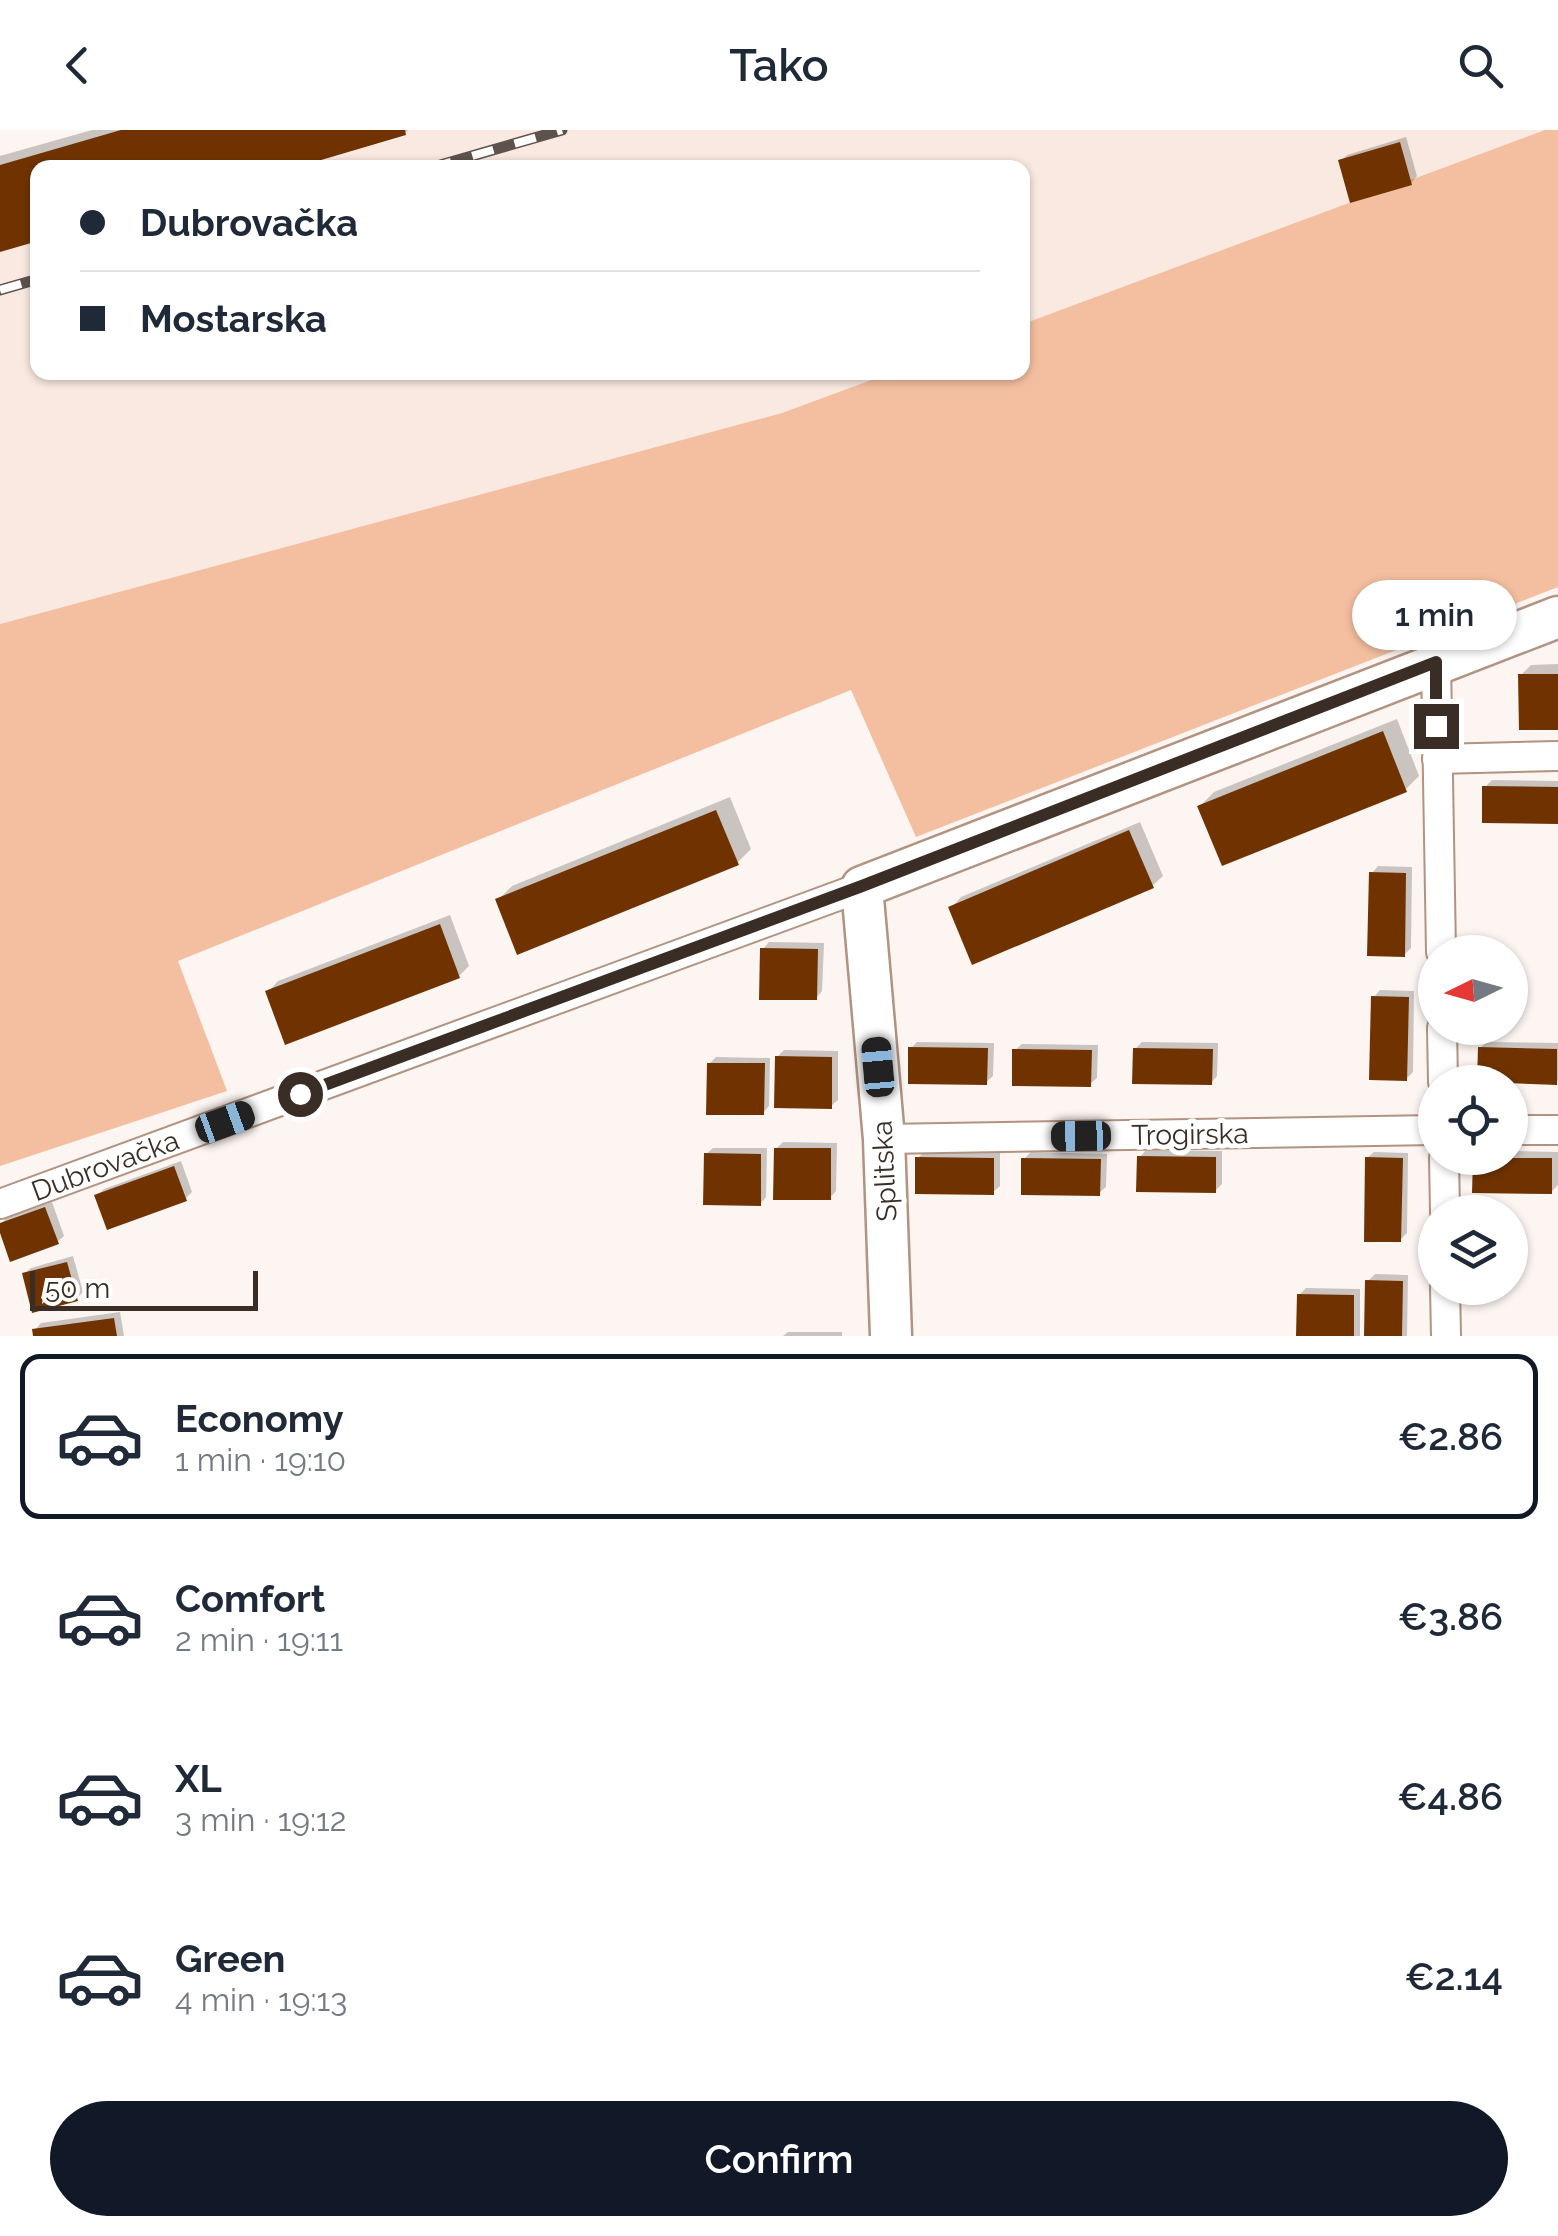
<!DOCTYPE html>
<meta charset="utf-8">
<style>
body{margin:0;font-family:Raleway,sans-serif;background:#f2f2f3;color:#1f2937;height:100vh;display:flex;flex-direction:column;font-size:38px;white-space:nowrap}
*{box-sizing:border-box;margin:0}
p{font-size:32px;color:#747a83}
.icon{flex:none;width:55px;height:55px;fill:none;stroke:currentColor;stroke-width:2;stroke-linecap:round;stroke-linejoin:round}
.map{position:relative;height:1206px;overflow:hidden}
.panel{display:flex;flex-direction:column;background:#fff;flex:1}
.panel>*{flex:none}
.banner{position:absolute;left:30px;top:30px;width:1000px;height:220px;border-radius:20px;box-shadow:0 2px 8px #0004;display:grid;align-content:center;height:220px;padding:0 50px;background:#fff}
.needle{width:65px;rotate:265deg}
.controls{position:absolute;left:1418px;top:805px;display:grid;gap:20px}
.controls a{display:grid;place-items:center;width:110px;height:110px;border-radius:50%;background:#fff;box-shadow:0 2px 8px #0004;font-size:50px}
.scale{position:absolute;left:30px;bottom:25px;width:228px;box-sizing:border-box;padding-left:10px;border:5px solid #3a2d26;border-top:0;font-size:28px;line-height:35px;white-space:nowrap;color:#3a2d26;-webkit-text-stroke:8px #fff;paint-order:stroke}
.end{position:absolute;width:45px;height:45px;margin:-22px;border:12px solid #3a2d26;background:#fff;box-shadow:0 0 0 5px #fff}
.from{border-radius:50%}
.bubble{position:absolute;height:70px;border-radius:35px;background:#fff;box-shadow:0 2px 8px #0004;font-size:32px;font-weight:600;line-height:70px;text-align:center}
.car{position:absolute;width:30px;height:60px;margin:-30px -15px;border-radius:12px;box-shadow:0 0 8px 2px #0007;background:linear-gradient(#222 24%,#8ab4d8 0 40%,#222 0 76%,#8ab4d8 0 86%,#222 0)}
.banner b{display:flex;align-items:center;gap:35px;height:95px;font-size:38px}
.banner b+b{border-top:2px solid #e0e1e3}
.banner i{width:25px;height:25px;background:#1f2937}
ul{padding:18px 0 0;list-style:none}
li{display:flex;align-items:center;gap:30px;height:165px;margin:0 20px 15px;padding:0 30px;border:5px solid transparent;border-radius:20px}
li div{flex:1}
li b{display:block;font-size:38px}
li em{font-style:normal;font-weight:600}
li.active{border-color:#111827}
li>.icon{width:90px;height:90px;stroke-width:1.5}
.cta{display:flex;gap:20px;margin-top:auto;padding:20px 50px}
.cta a{flex:1;height:115px;border-radius:60px;background:#111827;color:#fff;font-size:40px;font-weight:600;line-height:115px;text-align:center}
header{display:flex;justify-content:space-between;align-items:center;height:130px;padding:0 50px;background:#fff;font-size:45px;font-weight:600}
.map>svg:first-child{display:block}
</style>
<header><svg class="icon" aria-label="back" viewBox="0 0 24 24"><path d="M15 5l-7 7 7 7"/></svg>Tako<svg class="icon" aria-label="search" viewBox="0 0 24 24"><circle cx="10" cy="10" r="6"/><path d="M15 15l6 6"/></svg></header>
<div class="map">
<svg width="1558" height="1206" viewBox="0 0 1558 1206">
<rect width="100%" height="100%" fill="#fcf5f1"/>
<g fill="#f9e9e0">
<path d="M405 0H1545L1023 194 1022 38H294L406 6Z"/>
<path d="M37 111 38 242 890 243 782 283 0 494V122Z"/>
</g>
<path fill="#f4bfa0" d="M1545 0H1558V457L916 707 851 560 178 831 227 961 0 1036V494L782 283 890 243 1022 242 1023 194Z"/>
<g fill="#0003">
<path d="M92 0H408L405 3 38 38 0 119V26Z"/>
<path d="M1406 7 1417 46 1411 53 1341 31 1347 25Z"/>
<path d="M1558 534V597L1521 545 1531 535Z"/>
<path d="M1397 589 1419 646 1406 659 1200 676 1214 662Z"/>
<path d="M1492 650 1558 651V691L1485 657Z"/>
<path d="M730 667 751 719 737 733 498 770 512 756Z"/>
<path d="M1140 692 1163 746 1152 756 951 778 961 767Z"/>
<path d="M1378 736 1412 737 1411 818 1404 825 1372 743Z"/>
<path d="M450 785 469 836 459 846 268 862 278 851Z"/>
<path d="M769 812 824 813 822 861 816 868 763 819Z"/>
<path d="M1380 860 1414 861 1413 942 1406 949 1374 867Z"/>
<path d="M917 912 994 913 993 946 986 952 911 918Z"/>
<path d="M1142 912 1218 913 1217 946 1211 953 1135 919Z"/>
<path d="M1487 912 1558 913V950L1556 953 1480 918Z"/>
<path d="M1022 914 1098 915 1097 948 1090 954 1015 920Z"/>
<path d="M784 920 838 921V970L831 976 777 927Z"/>
<path d="M716 927 770 928 769 976 763 983 709 934Z"/>
<path d="M783 1012 837 1013 836 1061 830 1068 776 1019Z"/>
<path d="M713 1018H767L766 1067 760 1074 706 1024Z"/>
<path d="M1146 1020 1222 1021V1054L1215 1061 1140 1027Z"/>
<path d="M1510 1021 1558 1022V1055L1551 1062 1475 1061 1476 1028H1510Z"/>
<path d="M924 1022 1000 1023V1056L993 1062 918 1028Z"/>
<path d="M1031 1022 1107 1024 1106 1057 1099 1063 1024 1029Z"/>
<path d="M1374 1022 1408 1023 1407 1103 1400 1110 1367 1028Z"/>
<path d="M181 1031 192 1062 185 1069 97 1066 104 1059Z"/>
<path d="M52 1072 64 1106 57 1112 0 1096 6 1088Z"/>
<path d="M73 1126 83 1162 76 1169 24 1144 31 1138Z"/>
<path d="M1375 1144 1408 1145 1407 1206H1367L1368 1151Z"/>
<path d="M1306 1158 1360 1159V1206H1299V1165Z"/>
<path d="M120 1182 124 1206H36L35 1200 41 1193Z"/>
<path d="M788 1202H842V1206H783Z"/>
</g>
<g fill="#703300">
<path d="M121 0H405L406 5 294 38H38V111L0 122V35Z"/>
<path d="M1400 12 1412 55 1350 73 1338 30Z"/>
<path d="M1518 544H1558V600H1519Z"/>
<path d="M1383 601 1407 662 1222 736 1197 676Z"/>
<path d="M1482 656 1558 657V694L1482 693Z"/>
<path d="M716 680 739 735 517 825 495 769Z"/>
<path d="M1129 700 1154 758 972 835 948 777Z"/>
<path d="M1369 742 1406 743 1405 827 1367 826Z"/>
<path d="M440 794 460 848 285 915 265 861Z"/>
<path d="M760 818 818 819 817 870H759Z"/>
<path d="M1371 866 1409 867 1407 951 1369 950Z"/>
<path d="M908 917 988 918 987 955 908 954Z"/>
<path d="M1478 917 1557 919V955L1477 952Z"/>
<path d="M1133 918 1213 919 1212 955 1132 954Z"/>
<path d="M1012 919 1092 920 1091 957 1012 956Z"/>
<path d="M775 926 832 927V979L774 978Z"/>
<path d="M707 933H765L764 985H706Z"/>
<path d="M774 1018H831V1070H773Z"/>
<path d="M704 1023 761 1024V1076L703 1075Z"/>
<path d="M1137 1026 1216 1027V1063L1136 1062Z"/>
<path d="M915 1027 994 1028V1065L915 1064Z"/>
<path d="M1365 1027 1403 1028 1401 1112H1364Z"/>
<path d="M1021 1028 1101 1029 1100 1066 1021 1065Z"/>
<path d="M1473 1028H1552V1064L1472 1063Z"/>
<path d="M174 1036 187 1071 107 1100 94 1065Z"/>
<path d="M45 1077 59 1114 10 1132 0 1103V1093Z"/>
<path d="M67 1132 78 1171 32 1183 22 1143Z"/>
<path d="M1365 1150 1403 1151 1402 1206H1364Z"/>
<path d="M1297 1164 1354 1165V1206H1296Z"/>
<path d="M114 1188 117 1206H33L32 1199Z"/>
</g>
<g fill="none" stroke-linecap="round" stroke-linejoin="round">
<defs>
<g id="street">
<path d="M1436 532 1441 822"/>
<path d="M1437 629 1558 626"/>
<path d="M1442 898 1443 952"/>
<path d="M1510 1000H1558"/>
<path d="M884 1009 1435 1000"/>
<path d="M1444 1028 1445 1082"/>
<path id="s1" d="M0 1074 862 757"/>
<path d="M1445 1158 1446 1206"/>
</g>
<path id="secondary" d="M891 1206 884 1009 862 757 1558 487"/>
</defs>
<use href="#street" stroke="#b29381" stroke-width="32"/>
<use href="#secondary" stroke="#b29381" stroke-width="45"/>
<use href="#street" stroke="#fff" stroke-width="28"/>
<use href="#secondary" stroke="#fff" stroke-width="40"/>
<defs>
<g id="rail">
<path d="M430 38 562 0"/>
<path d="M0 160 38 149"/>
</g>
</defs>
<use href="#rail" stroke="#5e524c" stroke-width="11"/>
<use href="#rail" stroke="#fff" stroke-width="8" stroke-dasharray="22" stroke-linecap="butt"/>
</g>
<g fill="none" stroke-linecap="round" stroke-linejoin="round">
<path stroke="#3a2d26" stroke-width="12" d="M300 964 862 756 1436 532V596"/>
</g>
<g text-anchor="middle" stroke-width="10" stroke-linejoin="round" paint-order="stroke">
<g font-size="28" fill="#3a2d26" stroke="#fff">
<text transform="translate(1190 1004) rotate(-1)" y="10">Trogirska</text>
<text dy="10" stroke="none"><textPath href="#s1" startOffset="112">Dubrovačka</textPath></text>
<text transform="translate(884 1041) rotate(-93)" y="10">Splitska</text>
</g>
</g>
</svg>
<div class="controls">
<a><svg class="needle" viewBox="-14 -14 28 28"><path d="M0-13l5 13h-10z" fill="#e53935"/><path d="M0 13l5-13h-10z" fill="#747a83"/></svg></a>
<a><svg class="icon" aria-label="locate" viewBox="0 0 24 24"><circle cx="12" cy="12" r="6"/><path d="M12 2v4M12 18v4M2 12h4M18 12h4"/></svg></a>
<a><svg class="icon" aria-label="layers" viewBox="0 0 24 24"><path d="M12 4l9 5-9 5-9-5zM3 14l9 5 9-5"/></svg></a>
</div>
<div class="scale">50 m</div>
<i class="end from" style="left:300px;top:964px"></i>
<i class="end" style="left:1436px;top:596px"></i>
<div class="bubble" style="left:1352px;top:450px;width:165px">1 min</div>
<i class="car" style="left:878px;top:937px;rotate:355deg"></i>
<i class="car" style="left:225px;top:992px;rotate:70deg"></i>
<i class="car" style="left:1081px;top:1006px;rotate:269deg"></i>
<div class="banner">
<b><i class="from"></i>Dubrovačka</b>
<b><i></i>Mostarska</b>
</div>
</div>
<section class="panel">
<ul>
<li class="active"><svg class="icon" aria-label="car" viewBox="0 0 24 24"><path d="M5 17H2v-5l4-1 3-4h7l3 4 3 1v5h-3M9 17h6M6 11h13"/><circle cx="7" cy="17" r="2"/><circle cx="17" cy="17" r="2"/></svg><div><b>Economy</b><p>1 min · 19:10</p></div><em>€2.86</em></li>
<li><svg class="icon" aria-label="car" viewBox="0 0 24 24"><path d="M5 17H2v-5l4-1 3-4h7l3 4 3 1v5h-3M9 17h6M6 11h13"/><circle cx="7" cy="17" r="2"/><circle cx="17" cy="17" r="2"/></svg><div><b>Comfort</b><p>2 min · 19:11</p></div><em>€3.86</em></li>
<li><svg class="icon" aria-label="car" viewBox="0 0 24 24"><path d="M5 17H2v-5l4-1 3-4h7l3 4 3 1v5h-3M9 17h6M6 11h13"/><circle cx="7" cy="17" r="2"/><circle cx="17" cy="17" r="2"/></svg><div><b>XL</b><p>3 min · 19:12</p></div><em>€4.86</em></li>
<li><svg class="icon" aria-label="car" viewBox="0 0 24 24"><path d="M5 17H2v-5l4-1 3-4h7l3 4 3 1v5h-3M9 17h6M6 11h13"/><circle cx="7" cy="17" r="2"/><circle cx="17" cy="17" r="2"/></svg><div><b>Green</b><p>4 min · 19:13</p></div><em>€2.14</em></li>
</ul>
<div class="cta"><a>Confirm</a></div>
</section>
